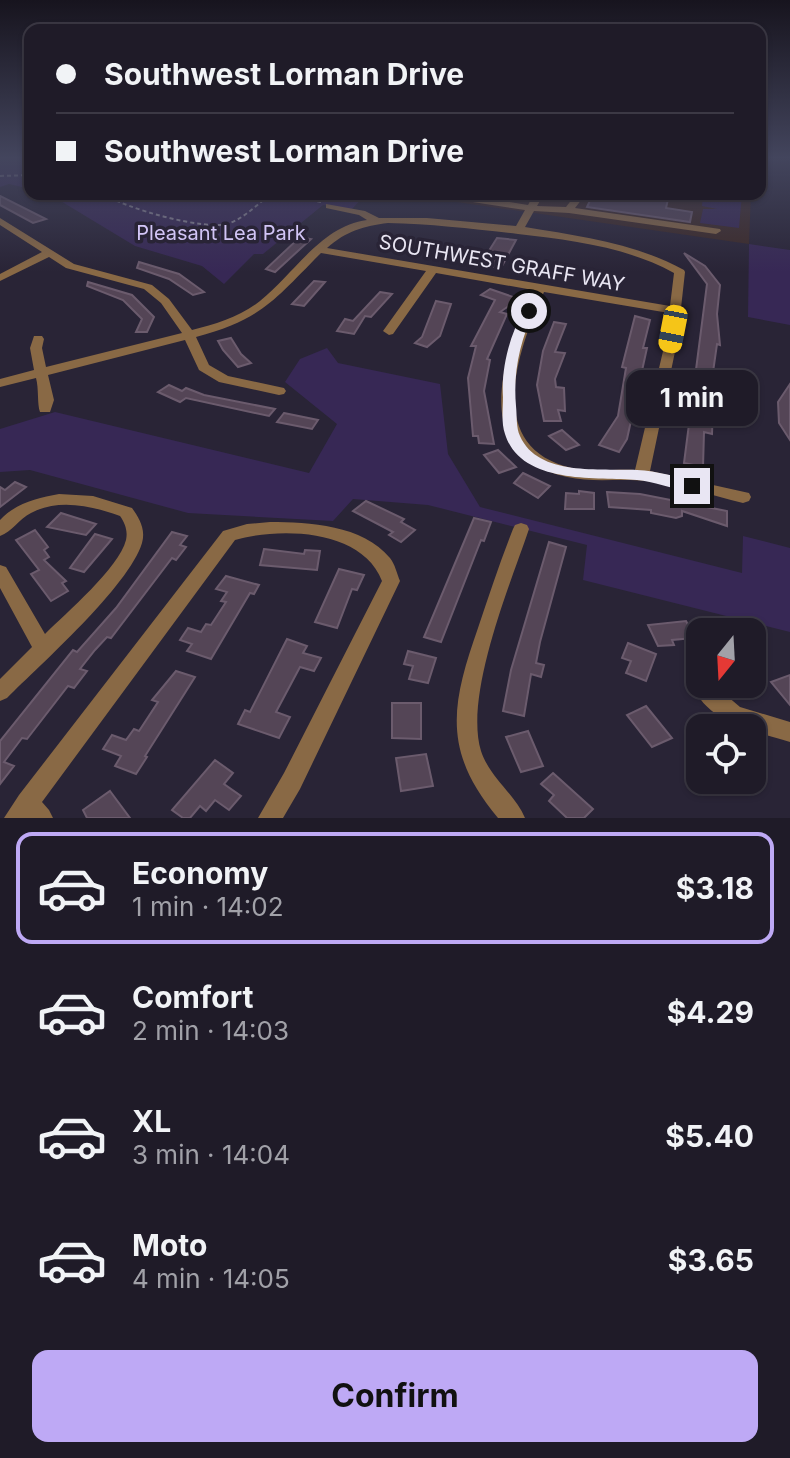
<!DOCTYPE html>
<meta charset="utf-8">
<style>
body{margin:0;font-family:Inter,sans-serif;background:#2c2834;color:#f1f3f6;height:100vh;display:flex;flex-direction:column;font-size:30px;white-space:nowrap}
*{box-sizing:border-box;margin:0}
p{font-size:26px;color:#a1a1a8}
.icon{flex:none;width:44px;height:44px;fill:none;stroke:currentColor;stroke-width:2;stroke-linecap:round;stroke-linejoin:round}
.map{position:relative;height:818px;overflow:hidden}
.sheet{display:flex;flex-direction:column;background:#1f1b28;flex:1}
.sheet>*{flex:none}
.banner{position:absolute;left:24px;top:24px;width:742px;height:176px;border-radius:16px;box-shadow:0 2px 6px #0004,0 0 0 2px #3c3945;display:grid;align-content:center;height:176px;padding:0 32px;background:#1f1b28}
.needle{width:52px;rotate:198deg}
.tools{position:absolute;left:686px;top:618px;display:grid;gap:16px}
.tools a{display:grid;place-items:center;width:80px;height:80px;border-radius:16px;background:#1f1b28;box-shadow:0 2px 6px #0004,0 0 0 2px #3c3945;font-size:40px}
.end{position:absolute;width:36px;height:36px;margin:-18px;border:10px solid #e9e6f3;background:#111;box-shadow:0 0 0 4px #111}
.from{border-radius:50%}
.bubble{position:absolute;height:56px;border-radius:16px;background:#1f1b28;box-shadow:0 2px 6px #0004,0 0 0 2px #3c3945;font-size:26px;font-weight:700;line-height:56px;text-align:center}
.car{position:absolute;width:24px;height:48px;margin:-24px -12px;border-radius:10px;box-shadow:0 0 6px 2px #0007;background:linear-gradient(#f5c518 24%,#345 0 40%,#f5c518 0 76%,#345 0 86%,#f5c518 0)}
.banner b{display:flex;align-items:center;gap:28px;height:76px;font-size:30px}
.banner b+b{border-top:2px solid #3c3945}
.banner i{width:20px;height:20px;background:#f1f3f6}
ul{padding:14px 0 0;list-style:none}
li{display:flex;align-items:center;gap:24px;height:112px;margin:0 16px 12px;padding:0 16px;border:4px solid transparent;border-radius:16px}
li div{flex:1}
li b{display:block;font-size:30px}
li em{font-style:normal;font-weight:700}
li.on{border-color:#bea9f5}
li>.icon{width:72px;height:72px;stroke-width:1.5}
.cta{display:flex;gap:16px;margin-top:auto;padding:16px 32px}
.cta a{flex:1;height:92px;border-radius:16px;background:#bea9f5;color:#111;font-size:32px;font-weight:700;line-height:92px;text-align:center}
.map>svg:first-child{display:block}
</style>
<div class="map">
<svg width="790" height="818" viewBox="0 0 790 818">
<rect width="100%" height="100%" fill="#292436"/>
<path fill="#3c2926" d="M401 194H751L749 244Z"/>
<g fill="#372855">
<path d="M0 157H30V189L9 184 0 187Z"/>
<path d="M49 194H366L352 209 323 205 263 254H254L224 284 202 266 135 246Z"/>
<path d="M703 194H742L739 228 700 223 703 209H717L702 206Z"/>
<path d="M749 244 790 250V325L748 317Z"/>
<path d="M327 348 338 363 440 384 448 454 480 507 742 573 743 536 790 548V632L583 580 587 545 428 505 353 499 333 521 188 513 30 470 0 472V429L55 412 309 473 337 424 285 382 300 359Z"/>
</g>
<g fill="#544556" stroke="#6b5b6d" stroke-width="2">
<path d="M593 194 669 195 666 208 692 212 690 222 587 207Z"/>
<path d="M0 196 46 219 33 223 0 205Z"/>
<path d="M300 237 311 239 275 272 266 269Z"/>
<path d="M497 238 516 240 501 268 453 261 458 253 485 257Z"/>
<path d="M684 253 705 266 720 285 717 314 720 345 717 344 708 407 713 408 712 434 704 432 703 467 684 463 707 284Z"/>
<path d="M139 262 179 274 204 292 193 295 169 279 137 268Z"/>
<path d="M314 281 325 282 304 306 292 304Z"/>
<path d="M88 282 132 295 154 317 147 332H136L142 319 123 300 87 286Z"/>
<path d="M490 289 519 299 500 312 507 314 487 359 490 360 484 391 494 444 479 443 478 436H473L468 378 476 346H471L495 300 481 295Z"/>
<path d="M380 292 392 294 371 317 365 316 354 334 337 331 345 319 353 321Z"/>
<path d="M436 301 451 304 440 336 427 347 415 343 422 337Z"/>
<path d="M635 316 650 320 643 348H647L627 439 619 452 599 445 618 416 626 368 622 367Z"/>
<path d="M554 322 566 324 555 352 565 353 555 379 556 387 564 388 565 411 558 410 561 421H544L537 385 543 351Z"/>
<path d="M231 338 241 354 251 363 238 367 223 350 218 341Z"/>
<path d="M790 384V440L779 423 778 402Z"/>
<path d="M169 385 182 391 186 388 204 395 275 409 269 416 186 398 180 402 158 392Z"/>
<path d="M284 413 318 420 312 429 277 422Z"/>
<path d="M562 430 579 445 566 450 549 436Z"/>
<path d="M498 450 516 467 499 473 484 455Z"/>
<path d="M523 473 550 486 538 498 514 483Z"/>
<path d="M15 482 26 487 0 507V487L5 490Z"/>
<path d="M579 491 594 493V509H565L566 493 579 494Z"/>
<path d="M607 492 640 494 727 511V526L682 511V516L676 518 651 513V510L609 507Z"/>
<path d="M366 501 404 519 401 522 415 530 401 542 389 535 393 532 353 511Z"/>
<path d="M61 513 96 524 86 535 47 527Z"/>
<path d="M474 518 491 522 484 541 481 540 441 642 424 637Z"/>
<path d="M35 530 48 547 44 550 49 557 44 560 66 581 62 583 68 591 51 601 31 574 39 570 16 540Z"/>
<path d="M172 532 187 536 180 545 186 547 176 560 172 558 111 638 107 637 95 650 80 669 87 671 74 688 68 686 27 739 22 738 4 762 14 766 0 784V741L73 650 77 652 116 608Z"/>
<path d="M95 534 112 539 84 572 70 568Z"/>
<path d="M549 542 566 547 540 642 536 663 544 665 541 677 531 674 524 716 503 711 511 670Z"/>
<path d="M264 549 304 554 305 550 320 551 317 570 260 565Z"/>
<path d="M339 569 364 575 357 590 352 589 337 628 315 622Z"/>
<path d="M226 576 259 585 254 594 250 593 211 659 187 651 192 644 180 640 188 628 201 632 206 624 211 625 226 602 221 601 227 592 216 589Z"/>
<path d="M686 621 695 638 672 640 674 645 658 646 648 625Z"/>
<path d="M287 639 307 646 303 653 321 658 314 671 300 667 276 712 290 717 279 738 238 724 245 710 250 712Z"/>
<path d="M628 643 656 654 646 681 626 673 631 661 622 658Z"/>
<path d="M408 651 436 658 428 683 409 679 413 666 404 664Z"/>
<path d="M176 671 195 677 145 756 147 757 136 774 115 766 121 756 103 749 112 735 126 740 134 729 139 731 158 702 152 700Z"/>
<path d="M790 675V705L771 682Z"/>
<path d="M392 703H421V739L392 738Z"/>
<path d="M646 706 672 738 652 747 627 715Z"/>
<path d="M528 731 543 766 521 772 506 737Z"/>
<path d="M426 754 433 786 401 791 396 758Z"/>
<path d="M215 760 233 773 224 784 241 796 229 810 215 800 206 811 200 806 190 818H183L172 810Z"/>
<path d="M553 773 593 809 584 818H567L549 801 554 795 541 784Z"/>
<path d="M110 791 130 818H87L83 810Z"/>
</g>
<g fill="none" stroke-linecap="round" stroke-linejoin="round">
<g stroke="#8b8797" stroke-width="2" stroke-dasharray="4 3" stroke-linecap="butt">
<path d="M0 176 30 175"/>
<path d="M104 194C124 208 207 232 230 223 244 218 259 203 271 194"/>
<path d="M283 194 321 202"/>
</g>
<g fill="#896945" fill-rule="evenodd">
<path d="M435 194H458L528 205 534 194H544L537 206 566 207 576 194H586L575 208 720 229 721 231 716 234 569 213 534 211 525 227C579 236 635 243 684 270L685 272 681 308 683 311 680 314 676 347 650 471 749 493 751 497 749 501 743 503C711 495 680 485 647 481 621 478 593 483 567 477 467 455 503 355 533 290L436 273 393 334 389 335 383 331 426 271 321 253C275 299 263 319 196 337L209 365 228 376 284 388 286 391 284 394 279 395 219 382 199 370 185 340 48 375 54 400 50 412H40C37 404 39 389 36 378L0 387V379L34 370 30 348 34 336H42L44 339 42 348 46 367 182 333 161 303 144 289 66 268 49 257 0 281V274L42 252 0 225V218L74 264 152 285 169 299 192 330C216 324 240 317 260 301 294 274 321 226 367 220L359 215 326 208V204L365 211 379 218H427L516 226 525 210 440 197ZM388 223C432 224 475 229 518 234 571 240 627 247 674 273L670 306 327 248C346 231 364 226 388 223ZM544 292 669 313 664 347 635 470C614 469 592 473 572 468 482 448 518 349 544 292Z"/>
<path d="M59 494 93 496 132 508C139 518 146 529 142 543 129 586 41 664 7 698L0 701V679L32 647 0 588V565L6 567 45 634C66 613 119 568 126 540 128 531 125 523 120 516 93 506 58 498 31 513 19 519 12 532 0 536V520C16 503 37 498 59 494Z"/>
<path d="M270 522C309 522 363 525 390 558 395 564 397 574 400 581L300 789 283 818H258L284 773 382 581C362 529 281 527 235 540L42 802 49 810 53 818H4L19 795 223 531 247 524Z"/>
<path d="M521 523 527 525 529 529C510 585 464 695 481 751 490 778 515 794 525 818H498C442 751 451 705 478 628 489 595 500 562 513 529L515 525Z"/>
<path d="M700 683 713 684 740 707 790 722V742C758 732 711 724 695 690Z"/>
</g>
</g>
<linearGradient id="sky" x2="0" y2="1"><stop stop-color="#17141e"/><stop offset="0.58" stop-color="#43455d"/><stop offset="1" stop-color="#43455d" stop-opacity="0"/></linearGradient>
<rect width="790" height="272" fill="url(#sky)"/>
<path fill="#e9e6f3" d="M525 308 534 311C520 341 513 372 516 406 517 415 516 428 520 436 538 477 601 468 637 470 657 471 678 477 697 482V489C678 493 656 481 637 480 596 477 521 485 505 434 501 423 503 408 503 397 501 367 510 334 525 308Z"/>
<g text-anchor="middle" stroke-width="7" stroke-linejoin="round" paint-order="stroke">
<g font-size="20" fill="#d2c5f6" stroke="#292436">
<text x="221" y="240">Pleasant Lea Park</text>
</g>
<g font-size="20" fill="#e9e6f3" stroke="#292436">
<text transform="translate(502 263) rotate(10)" y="7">SOUTHWEST GRAFF WAY</text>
</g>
</g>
</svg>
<div class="tools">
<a><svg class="needle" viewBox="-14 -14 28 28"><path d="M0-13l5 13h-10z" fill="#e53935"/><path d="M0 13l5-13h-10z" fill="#a1a1a8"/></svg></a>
<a><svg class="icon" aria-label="locate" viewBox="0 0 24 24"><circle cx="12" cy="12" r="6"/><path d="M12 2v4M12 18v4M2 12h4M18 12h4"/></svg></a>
</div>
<i class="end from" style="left:529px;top:311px"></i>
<i class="end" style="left:692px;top:486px"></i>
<div class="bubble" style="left:626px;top:370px;width:132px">1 min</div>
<i class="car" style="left:673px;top:329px;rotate:191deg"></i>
<div class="banner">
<b><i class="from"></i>Southwest Lorman Drive</b>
<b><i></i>Southwest Lorman Drive</b>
</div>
</div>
<section class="sheet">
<ul>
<li class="on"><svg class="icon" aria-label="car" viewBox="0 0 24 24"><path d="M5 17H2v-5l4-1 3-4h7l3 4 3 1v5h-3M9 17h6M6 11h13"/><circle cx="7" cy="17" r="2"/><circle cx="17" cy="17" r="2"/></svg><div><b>Economy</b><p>1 min · 14:02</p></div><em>$3.18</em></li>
<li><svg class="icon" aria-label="car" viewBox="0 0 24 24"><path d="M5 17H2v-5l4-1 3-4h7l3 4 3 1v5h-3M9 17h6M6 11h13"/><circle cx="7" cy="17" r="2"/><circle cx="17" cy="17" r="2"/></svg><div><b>Comfort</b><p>2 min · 14:03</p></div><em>$4.29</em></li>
<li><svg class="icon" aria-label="car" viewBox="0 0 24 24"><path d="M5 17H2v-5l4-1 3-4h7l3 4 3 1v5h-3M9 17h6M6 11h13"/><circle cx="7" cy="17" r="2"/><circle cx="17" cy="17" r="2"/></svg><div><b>XL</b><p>3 min · 14:04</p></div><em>$5.40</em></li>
<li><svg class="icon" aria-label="car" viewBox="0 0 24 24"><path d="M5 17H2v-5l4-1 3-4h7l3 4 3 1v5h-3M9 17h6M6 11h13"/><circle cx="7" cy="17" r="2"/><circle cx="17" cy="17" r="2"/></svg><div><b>Moto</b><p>4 min · 14:05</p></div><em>$3.65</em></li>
</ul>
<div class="cta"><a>Confirm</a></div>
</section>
